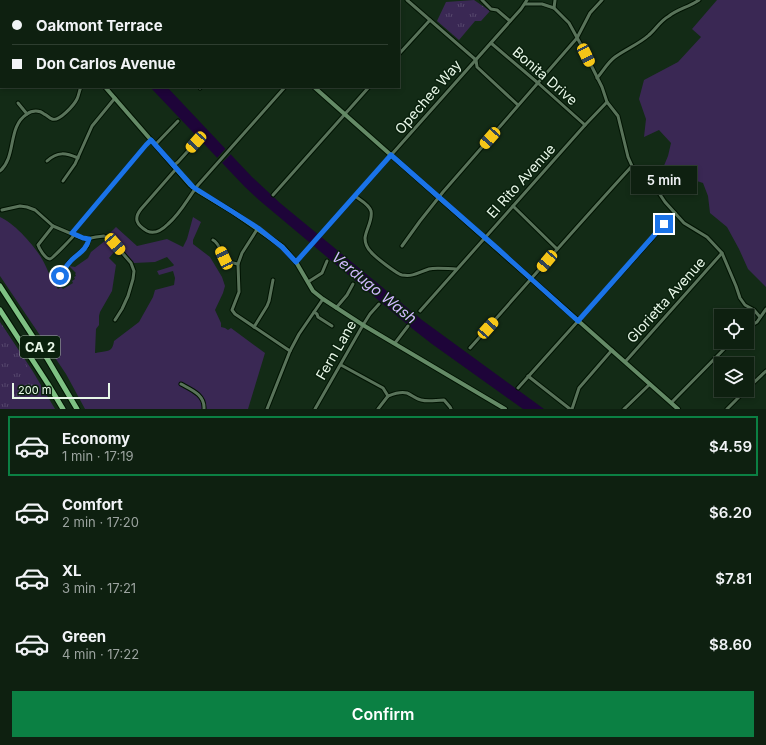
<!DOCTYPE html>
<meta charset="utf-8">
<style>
body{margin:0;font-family:Inter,sans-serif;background:#1c2d1e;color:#f1f3f6;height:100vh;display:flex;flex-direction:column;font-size:15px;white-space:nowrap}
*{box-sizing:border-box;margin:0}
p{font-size:13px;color:#9ba39f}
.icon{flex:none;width:22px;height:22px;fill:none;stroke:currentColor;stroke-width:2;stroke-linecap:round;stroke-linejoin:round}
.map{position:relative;height:409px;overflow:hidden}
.drawer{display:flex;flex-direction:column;background:#0e2010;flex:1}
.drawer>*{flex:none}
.hud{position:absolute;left:0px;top:0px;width:400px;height:88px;box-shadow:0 2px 6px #0003,0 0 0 1px #2e3e30;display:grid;align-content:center;height:88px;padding:0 12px;background:#0e2010}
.controls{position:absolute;left:714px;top:309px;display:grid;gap:8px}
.controls a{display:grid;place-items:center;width:40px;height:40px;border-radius:0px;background:#0e2010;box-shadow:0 2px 6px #0003,0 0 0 1px #2e3e30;font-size:20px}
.scale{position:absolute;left:12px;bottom:10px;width:98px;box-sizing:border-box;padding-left:4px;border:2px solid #e8f7e8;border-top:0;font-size:11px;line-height:14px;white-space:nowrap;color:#e8f7e8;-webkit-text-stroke:3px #0a210d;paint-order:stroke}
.end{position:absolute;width:18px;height:18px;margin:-9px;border:5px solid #1a73e8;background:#fff;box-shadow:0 0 0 2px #fff}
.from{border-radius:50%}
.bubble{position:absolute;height:28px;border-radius:0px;background:#0e2010;box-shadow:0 2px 6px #0003,0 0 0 1px #2e3e30;font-size:13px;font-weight:600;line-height:28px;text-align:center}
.car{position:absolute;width:12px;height:24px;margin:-12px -6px;border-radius:5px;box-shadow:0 0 3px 1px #0007;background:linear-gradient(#f5c518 24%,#345 0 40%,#f5c518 0 76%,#345 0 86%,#f5c518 0)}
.hud b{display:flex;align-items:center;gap:14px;height:38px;font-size:15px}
.hud b+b{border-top:1px solid #2e3e30}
.hud i{width:10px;height:10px;background:#f1f3f6}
ul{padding:7px 0 0;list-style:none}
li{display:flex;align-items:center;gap:12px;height:60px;margin:0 8px 6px;padding:0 4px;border:2px solid transparent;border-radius:0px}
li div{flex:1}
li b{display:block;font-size:15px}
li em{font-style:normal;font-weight:600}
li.active{border-color:#0b8043}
li>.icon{width:36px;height:36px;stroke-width:1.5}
.button{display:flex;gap:8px;margin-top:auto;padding:8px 12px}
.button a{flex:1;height:46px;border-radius:0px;background:#0b8043;color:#fff;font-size:16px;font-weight:600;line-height:46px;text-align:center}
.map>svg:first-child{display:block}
</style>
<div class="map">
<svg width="766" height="409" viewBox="0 0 766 409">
<defs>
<pattern id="park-tufts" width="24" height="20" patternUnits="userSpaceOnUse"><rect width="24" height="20" fill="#3a2854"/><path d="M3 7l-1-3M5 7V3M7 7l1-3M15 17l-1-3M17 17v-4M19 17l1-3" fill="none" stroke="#56486d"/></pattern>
</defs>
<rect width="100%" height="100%" fill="#132b16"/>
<g fill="#3a2854">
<path d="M717 0H766V287L748 269 739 249 727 227 710 213 708 196 703 183 675 174 663 168 668 156 671 143 659 130 644 137 646 119 639 99 644 80 678 62 701 37 692 29Z"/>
<path d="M0 217C14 223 34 245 42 259 48 269 50 279 58 289L61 287 63 289 73 283 72 281 75 279 74 277 76 276 75 274 76 273 69 266 75 267 88 258 91 252 106 240 115 251 109 258 116 265 112 291 100 312 99 316V325L96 329 95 353H96C106 350 112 354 114 341L139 322 153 297 155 290 174 285 175 278 173 271 159 275 157 271 173 266 174 265 167 257 155 262 134 263 112 237 108 235 116 227 137 246 167 239 183 247 187 239 193 217 201 222 193 240V244L210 257 222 277 225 286 223 293 215 310 221 323V327L225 328 228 330 231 328 265 353 248 409H85L66 374 0 276Z"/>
<path d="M0 322 32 370 55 409H0Z"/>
</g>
<g fill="url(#park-tufts)">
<path d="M474 0 490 11 481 21H475L459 40 437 21 446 2Z"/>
<path d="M2 325 23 358V359L28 368 35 391 13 406 14 409H0V328Z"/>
</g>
<path fill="#1e0439" d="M150 87H167L252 177 280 203 422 320 544 409H523L432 344 414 330 259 200 245 187Z"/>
<path fill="#132b16" d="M227 147 232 153 222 163 217 158Z"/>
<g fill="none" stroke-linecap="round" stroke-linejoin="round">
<defs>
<g id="street">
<path d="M132 0 133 1"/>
<path d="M304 0 305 1"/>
<path d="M407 0 476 60 477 67 518 105"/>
<path d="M482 0 491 9 497 10 510 21"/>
<path d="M196 1 197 0"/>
<path d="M278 1 279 0"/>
<path d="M361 1V0"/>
<path d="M525 4H542L554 8 569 23 580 43 602 87 607 102 618 116 628 157 632 166 653 184 665 202 684 223 707 237 722 253 736 286 740 298 745 305 754 310 760 317"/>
<path d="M554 8 555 0"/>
<path d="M491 43 538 83 585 125"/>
<path d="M399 54 430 20"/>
<path d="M0 57 1 56"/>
<path d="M597 78C603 71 608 62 615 57 626 49 639 44 649 35 656 29 660 21 669 16 678 9 689 7 699 0"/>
<path d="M200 88 201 87"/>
<path d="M18 103 27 114"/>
<path d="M155 145 178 121"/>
<path d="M47 161C58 151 66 153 78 158"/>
<path d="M173 166 178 162 196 142"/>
<path d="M176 169 141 209C133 219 137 225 147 231 155 235 163 229 168 224 181 213 188 198 198 185 227 152 256 120 285 87"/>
<path d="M0 171C17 156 7 127 27 114 32 110 40 110 44 114 47 115 49 118 52 119 59 122 74 105 77 99 79 95 79 91 81 87"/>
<path d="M63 181 75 164 92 126 115 98"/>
<path d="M273 195 369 87"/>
<path d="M355 196C360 200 369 204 371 211 373 220 366 229 365 238 365 243 367 248 371 252 375 257 397 274 402 275 414 277 419 272 429 269 436 267 449 269 456 269"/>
<path d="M513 206 557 249"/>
<path d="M2 210 20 206 27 207 35 210 53 226 79 237 86 239 96 237 104 236 112 241 131 263 134 271 133 279 128 296 122 309 115 320"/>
<path d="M53 226 38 245C39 248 45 259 50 259 52 259 73 237 75 234"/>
<path d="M258 228 242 253 238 264 239 292 232 310 235 314 290 351"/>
<path d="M72 233 146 145 151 140"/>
<path d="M213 240C221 244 220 256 228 261 230 263 235 263 238 264"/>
<path d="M402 246 420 221 443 192 577 38 590 13 602 0"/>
<path d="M296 262 521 9 527 0"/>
<path d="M55 282 63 273 69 262 87 246 89 239"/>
<path d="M308 282 322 273 327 261"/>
<path d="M336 308 347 295 353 284"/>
<path d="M420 311 585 125 607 102"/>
<path d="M314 312 317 314 318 317 332 326"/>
<path d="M254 327 267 306 269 301 273 280"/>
<path d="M747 328 757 322 766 309"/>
<path d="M395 343 408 326"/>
<path d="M470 348C524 287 577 226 632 166"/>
<path d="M625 362 722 253"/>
<path d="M341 365 383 388 388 396"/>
<path d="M528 376 570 409"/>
<path d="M181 384C192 390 205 395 204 409"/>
<path d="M518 388 578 321 675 213"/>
<path d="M747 389 766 371"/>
<path d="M388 396C393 394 400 391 407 393 412 395 416 399 421 400 429 402 436 400 444 400L450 407 451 409"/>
<path d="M671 403 731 342"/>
<path d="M267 409 290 351 299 334 323 299"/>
<path d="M315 409 363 325 370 314 379 304"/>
<path d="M378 409 388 396"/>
<path d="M572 409 579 388 612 350"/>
<path d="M624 409 650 384"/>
<path d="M727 409 746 390"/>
</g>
<g id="secondary">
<path d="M32 0 33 1"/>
<path d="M216 0 217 1"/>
<path d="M105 87 190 185 198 191 233 212 283 247 296 262 313 291 323 299 363 325 505 409"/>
<path d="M314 87 678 409"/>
</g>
<g id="highway">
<path d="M0 286 48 360 77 409"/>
<path d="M0 310 48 384 63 409"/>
</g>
</defs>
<use href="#street" stroke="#001302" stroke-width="5"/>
<use href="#secondary" stroke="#001302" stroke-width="6"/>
<use href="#highway" stroke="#001302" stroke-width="7"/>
<use href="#street" stroke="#59735a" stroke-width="3"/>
<use href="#secondary" stroke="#648a66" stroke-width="4"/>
<use href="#highway" stroke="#7ec183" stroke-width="5"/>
</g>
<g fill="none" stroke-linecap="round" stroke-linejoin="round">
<path stroke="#1a73e8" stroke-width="5" d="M60 276C64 272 65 267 69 263 76 254 86 252 89 239L83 238 72 233 146 145 151 140 193 187 233 212 258 228 282 247 296 262 391 155 498 249 578 321 664 224"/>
</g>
<g text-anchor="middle" stroke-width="3" stroke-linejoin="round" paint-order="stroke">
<rect fill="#0a210d" stroke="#a5b7a6" stroke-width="1" x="20" y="336" width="40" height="22" rx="3"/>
<g font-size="13" font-weight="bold" fill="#e8f7e8">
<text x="40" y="352">CA 2</text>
</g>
<g font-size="14" fill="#e8f7e8" stroke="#0a210d">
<text transform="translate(545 76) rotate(41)" y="5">Bonita Drive</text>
<text transform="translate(428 97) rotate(-49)" y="5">Opechee Way</text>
<text transform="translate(521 181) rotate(-48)" y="5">El Rito Avenue</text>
<text transform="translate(666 300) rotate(-48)" y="5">Glorietta Avenue</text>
<text transform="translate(336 350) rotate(-60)" y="5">Fern Lane</text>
</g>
<g font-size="15" font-style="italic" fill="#d1b9ff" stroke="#0a210d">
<text transform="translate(374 288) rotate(39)" y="5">Verdugo Wash</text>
</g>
</g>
</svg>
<div class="controls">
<a><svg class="icon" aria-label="locate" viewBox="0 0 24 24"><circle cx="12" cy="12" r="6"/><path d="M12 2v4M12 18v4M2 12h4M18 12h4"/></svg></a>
<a><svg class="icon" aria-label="layers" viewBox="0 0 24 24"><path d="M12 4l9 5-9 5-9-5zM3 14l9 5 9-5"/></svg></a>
</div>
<div class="scale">200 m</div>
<i class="end from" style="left:60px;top:276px"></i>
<i class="end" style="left:664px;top:224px"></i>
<div class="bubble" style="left:631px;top:166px;width:66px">5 min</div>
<i class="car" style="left:586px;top:55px;rotate:154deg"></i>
<i class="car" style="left:490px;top:138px;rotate:221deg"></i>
<i class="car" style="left:196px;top:142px;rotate:222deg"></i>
<i class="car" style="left:115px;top:244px;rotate:139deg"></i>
<i class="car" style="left:224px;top:258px;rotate:335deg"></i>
<i class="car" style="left:547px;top:261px;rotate:220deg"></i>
<i class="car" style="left:488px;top:328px;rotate:42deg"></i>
<div class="hud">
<b><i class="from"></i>Oakmont Terrace</b>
<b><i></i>Don Carlos Avenue</b>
</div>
</div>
<section class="drawer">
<ul>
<li class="active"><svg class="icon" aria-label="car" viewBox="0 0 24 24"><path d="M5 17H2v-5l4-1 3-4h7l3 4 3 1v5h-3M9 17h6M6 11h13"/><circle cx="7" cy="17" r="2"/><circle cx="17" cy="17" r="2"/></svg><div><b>Economy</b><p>1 min · 17:19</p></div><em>$4.59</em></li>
<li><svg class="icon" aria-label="car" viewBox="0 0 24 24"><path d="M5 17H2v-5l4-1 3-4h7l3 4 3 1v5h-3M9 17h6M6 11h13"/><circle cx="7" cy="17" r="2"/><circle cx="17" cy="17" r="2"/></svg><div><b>Comfort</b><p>2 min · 17:20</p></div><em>$6.20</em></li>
<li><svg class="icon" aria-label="car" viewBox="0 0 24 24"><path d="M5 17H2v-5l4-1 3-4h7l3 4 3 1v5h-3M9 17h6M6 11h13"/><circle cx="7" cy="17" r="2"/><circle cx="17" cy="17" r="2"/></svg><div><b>XL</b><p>3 min · 17:21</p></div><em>$7.81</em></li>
<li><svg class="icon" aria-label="car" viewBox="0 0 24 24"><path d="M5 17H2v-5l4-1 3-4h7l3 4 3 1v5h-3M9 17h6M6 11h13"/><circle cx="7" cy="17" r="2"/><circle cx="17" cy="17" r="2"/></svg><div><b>Green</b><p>4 min · 17:22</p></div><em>$8.60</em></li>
</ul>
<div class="button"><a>Confirm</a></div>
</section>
